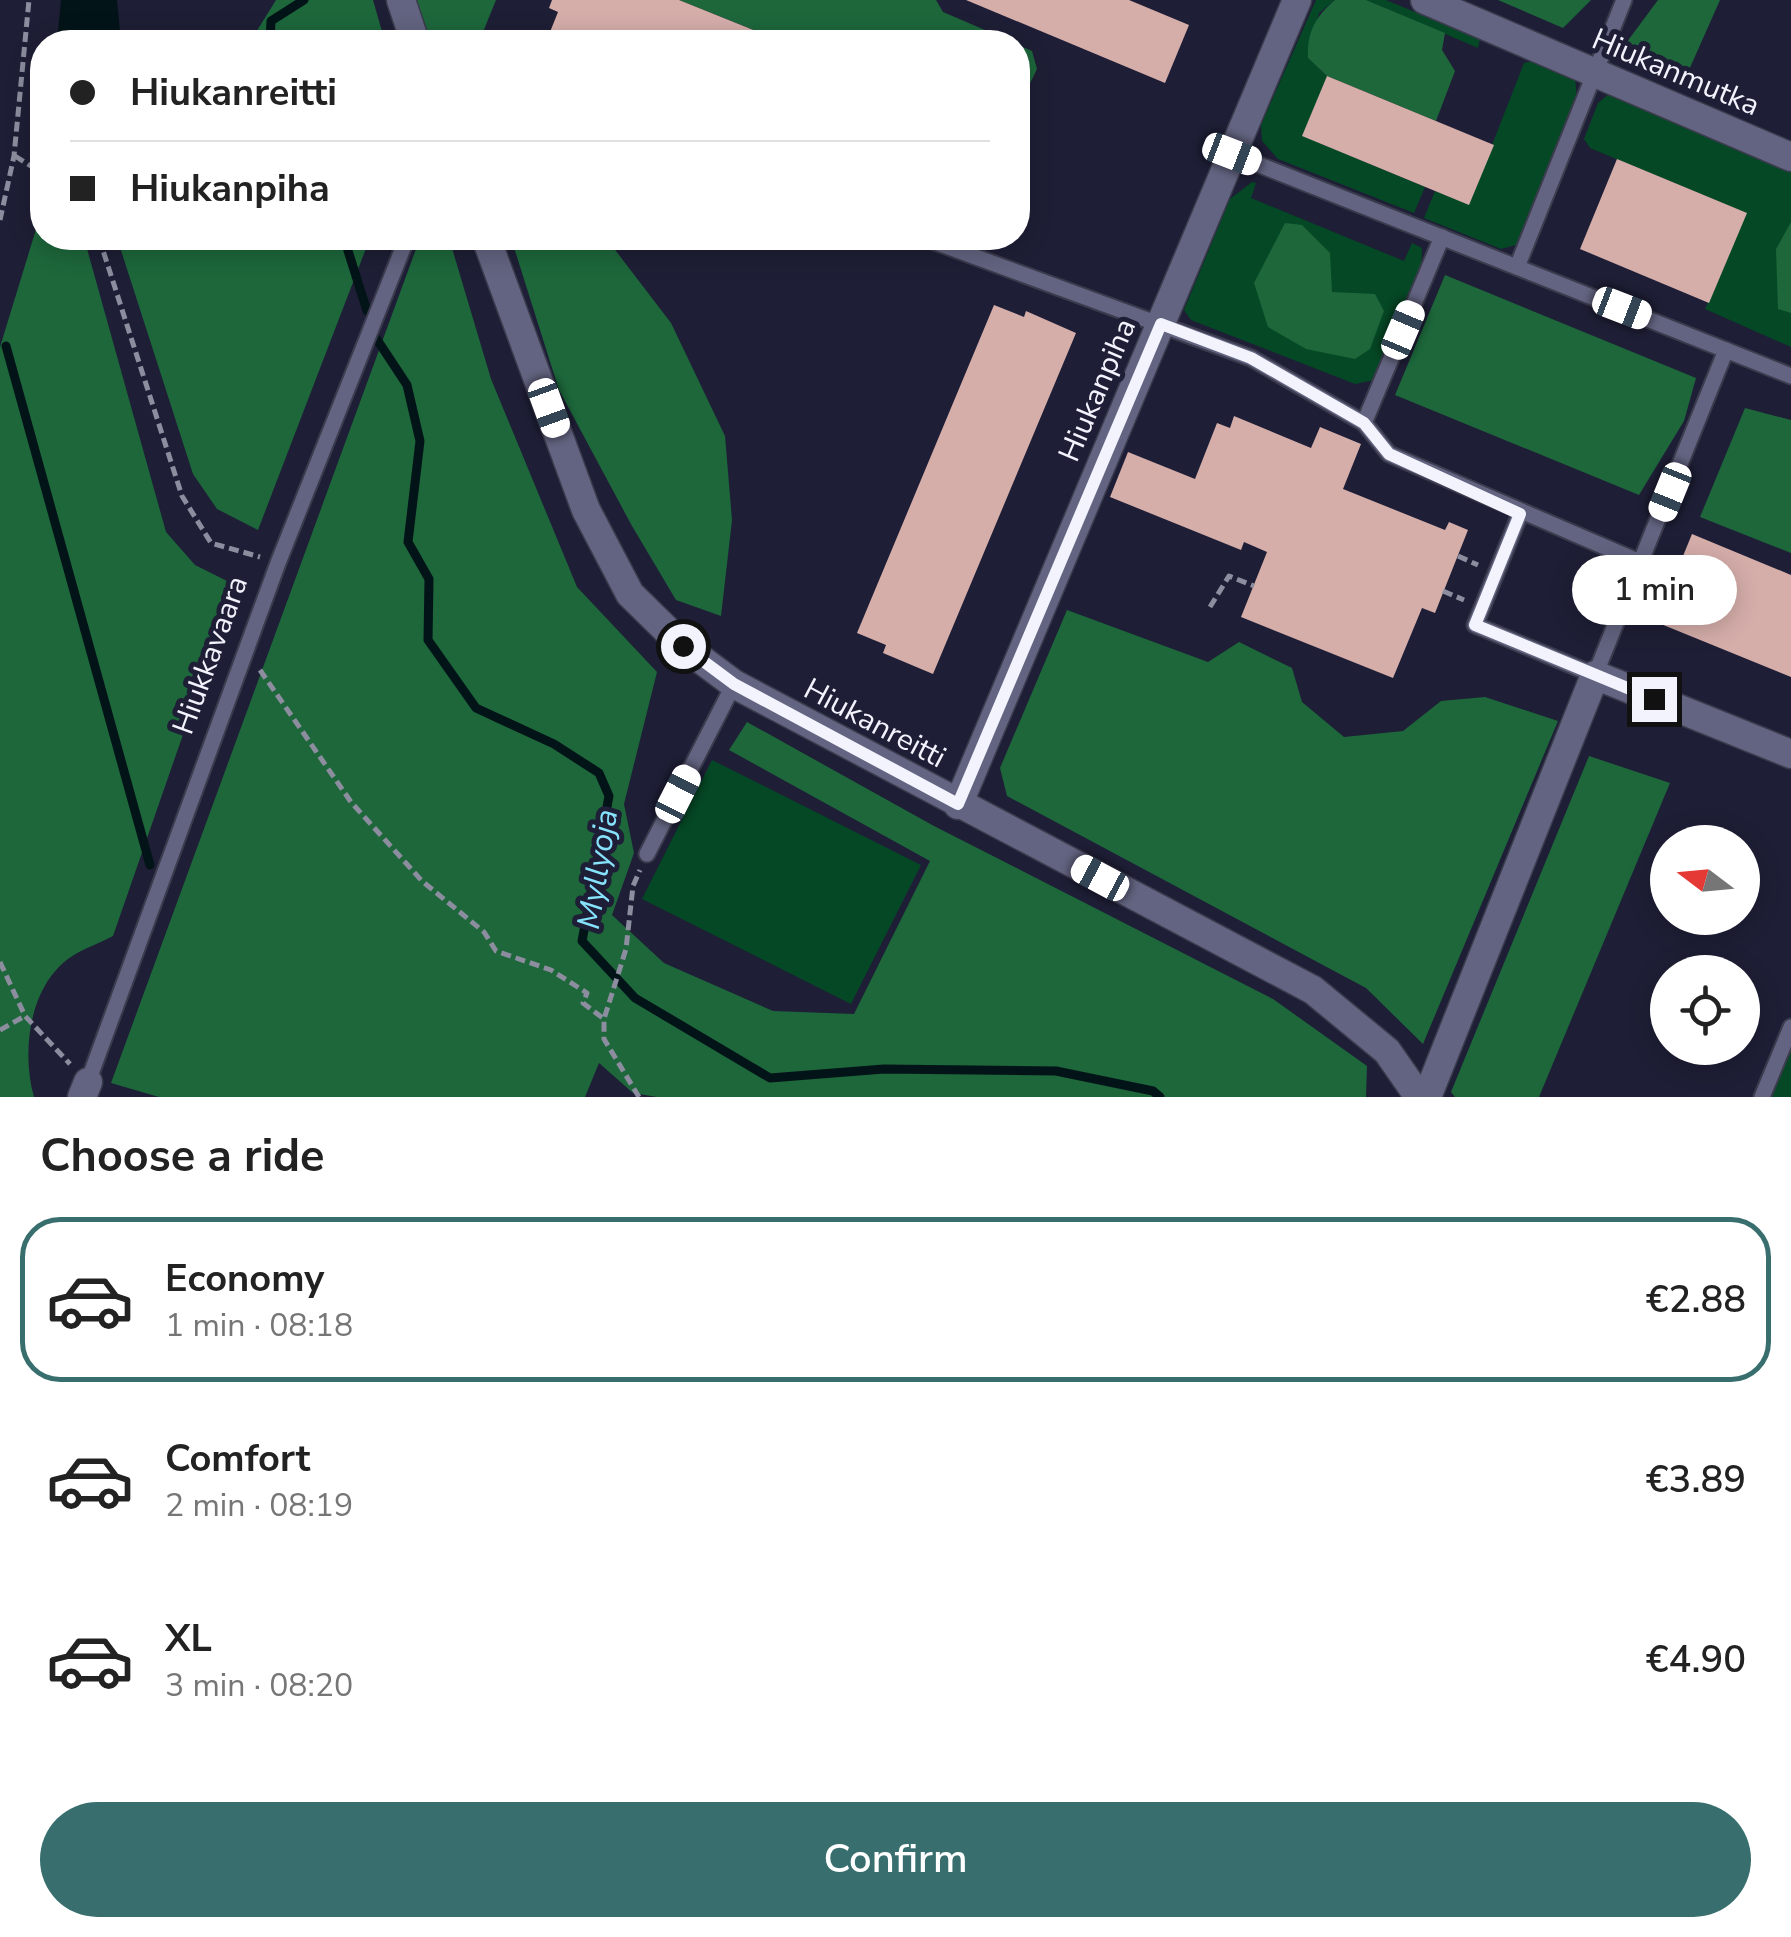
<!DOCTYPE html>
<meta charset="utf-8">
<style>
body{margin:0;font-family:"Nunito Sans",sans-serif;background:#f2f2f2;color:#222;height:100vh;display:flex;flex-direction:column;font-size:38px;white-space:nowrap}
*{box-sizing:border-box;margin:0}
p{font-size:32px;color:#767676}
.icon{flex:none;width:55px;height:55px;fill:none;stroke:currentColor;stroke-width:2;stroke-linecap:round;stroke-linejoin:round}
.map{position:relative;height:1097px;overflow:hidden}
.drawer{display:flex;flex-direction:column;background:#fff;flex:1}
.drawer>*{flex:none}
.guide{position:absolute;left:30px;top:30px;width:1000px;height:220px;border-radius:40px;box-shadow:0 5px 25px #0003;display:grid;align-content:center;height:220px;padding:0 40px;background:#fff}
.needle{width:65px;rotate:286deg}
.fabs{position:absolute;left:1650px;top:825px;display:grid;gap:20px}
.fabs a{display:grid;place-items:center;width:110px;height:110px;border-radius:50%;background:#fff;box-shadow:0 5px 25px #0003;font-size:50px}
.end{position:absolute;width:45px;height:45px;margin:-22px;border:12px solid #f2f3fd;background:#111;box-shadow:0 0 0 5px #111}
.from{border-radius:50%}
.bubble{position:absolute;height:70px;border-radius:35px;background:#fff;box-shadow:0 5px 25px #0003;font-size:32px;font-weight:600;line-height:70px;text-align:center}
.car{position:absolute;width:30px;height:60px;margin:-30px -15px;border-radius:12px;box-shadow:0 0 8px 2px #0007;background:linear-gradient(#fff 24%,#345 0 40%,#fff 0 76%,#345 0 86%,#fff 0)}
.guide b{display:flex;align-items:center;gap:35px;height:95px;font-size:38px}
.guide b+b{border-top:2px solid #e0e0e0}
.guide i{width:25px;height:25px;background:#222}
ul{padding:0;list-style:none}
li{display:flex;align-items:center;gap:30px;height:165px;margin:0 20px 15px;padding:0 20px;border:5px solid transparent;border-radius:40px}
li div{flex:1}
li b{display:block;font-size:38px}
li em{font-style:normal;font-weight:600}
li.current{border-color:#386f6e}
li>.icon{width:90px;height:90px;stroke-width:1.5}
h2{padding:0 40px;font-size:45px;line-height:120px}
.action{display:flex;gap:20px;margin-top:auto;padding:20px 40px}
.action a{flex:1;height:115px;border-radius:60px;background:#386f6e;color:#fff;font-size:40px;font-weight:600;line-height:115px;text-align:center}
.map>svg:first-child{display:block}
</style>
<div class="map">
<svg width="1791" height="1097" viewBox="0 0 1791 1097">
<rect width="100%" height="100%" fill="#1e1e36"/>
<g fill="#054825">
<path d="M1316 0H1335L1319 13 1308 58 1327 76 1303 136 1425 187 1414 213 1278 159 1262 141 1261 125Z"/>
<path d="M1366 0H1386L1480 39 1478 48Z"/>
<path d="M1533 61 1575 78 1577 98 1516 245 1501 249 1424 218 1435 191 1469 204 1524 63Z"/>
<path d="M1610 93 1791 169V347L1705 309 1746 213 1590 148 1584 139 1598 103Z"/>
<path d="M1252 182 1256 183 1251 198 1404 261 1412 243 1422 248 1421 272 1374 380 1355 384 1191 320 1184 310 1230 199Z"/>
<path d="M712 760 921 865 851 1004 642 899Z"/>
<path d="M1791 1047V1097H1770Z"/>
</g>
<g fill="#1d673b">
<path d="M276 0H373L385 42H250Z"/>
<path d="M415 0H496L479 42H432Z"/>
<path d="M679 0H936L943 12 1013 42H784Z"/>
<path d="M1335 0H1366L1445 33 1442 50 1455 71 1436 121 1327 76 1308 58C1307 32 1315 17 1335 0Z"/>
<path d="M1498 0H1591L1563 28Z"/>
<path d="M1658 0H1720L1685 79 1618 54Z"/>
<path d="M1018 45 1032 51 1037 69 1018 108Z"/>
<path d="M41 213 42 238H84L166 532 195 565 235 585 113 936C98 944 76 951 63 963 28 994 22 1055 34 1097H0V347Z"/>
<path d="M1791 222V313L1778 309 1776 249Z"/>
<path d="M1285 223 1302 225 1330 253 1332 292 1375 294 1384 311 1370 349 1355 359 1306 349 1268 327 1254 283Z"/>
<path d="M117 238H370L258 530 217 509 193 474Z"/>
<path d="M420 238H449L491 379 577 587 657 672 624 804 634 853 612 915 664 963 773 1011 854 1014 930 861 729 750 747 722 934 826 1273 999 1367 1066 1366 1097H657L633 1093 599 1063 585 1097H159L111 1083Z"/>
<path d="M511 238H606L671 323 725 436 732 520 721 616 676 600 632 526 559 390Z"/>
<path d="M1445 275 1696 378 1684 421 1639 495 1395 395Z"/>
<path d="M1745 408 1791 420V553L1700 517Z"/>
<path d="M1067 610 1208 662 1239 642 1292 668 1302 702 1344 737 1403 731 1441 701 1485 697 1558 721 1423 1044 1366 988 1007 796 1000 768Z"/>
<path d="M1589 756 1670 783 1539 1097H1455L1451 1092Z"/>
</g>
<path fill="#031418" d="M61 0H117L121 42H57Z"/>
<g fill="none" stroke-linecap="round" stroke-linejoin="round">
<g stroke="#031418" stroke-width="9">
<path d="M270 42 271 21 304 0"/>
<path d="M344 238 367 311"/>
<path d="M376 338 407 385 420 441 408 542 429 579 428 640 476 708 554 744 599 773 609 796 582 941 635 998 770 1078 884 1069 1056 1071 1153 1091 1160 1097"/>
<path d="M6 346 150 865"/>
</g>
</g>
<g fill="#d5aeaa">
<path d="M552 0H679L783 42H546L558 12 549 8Z"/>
<path d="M966 0H1129L1189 25 1165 83Z"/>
<path d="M1327 76 1494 145 1469 205 1302 136Z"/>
<path d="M1617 159 1747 213 1709 303 1580 249Z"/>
<path d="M994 305 1024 317 1026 311 1076 333 933 674 883 653 886 645 857 633Z"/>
<path d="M1234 416 1311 448 1320 427 1361 444 1343 489 1445 530 1449 522 1468 530 1435 613 1422 608 1393 678 1241 617 1267 552 1244 542 1241 550 1110 497 1128 452 1195 479 1217 423 1230 428Z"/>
<path d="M1692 534 1791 575V677L1656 622Z"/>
</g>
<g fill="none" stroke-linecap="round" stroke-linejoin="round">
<defs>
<g id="service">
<path d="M1232 154 1791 376"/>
<path d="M924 238 1251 358 1364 423 1389 454 1642 563"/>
<path d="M1517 267 1624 0"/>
<path d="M1364 423 1442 237"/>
<path d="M1520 514 1475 625 1595 675 1726 350"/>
<path d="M647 854 734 684"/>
<path d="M88 1082 278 563 407 238"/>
<path d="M1762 1097 1791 1027"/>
</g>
<g id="minor">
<path d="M401 0 415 42"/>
<path d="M1425 0 1791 157"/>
<path d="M486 238 586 510 630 594 683 646 734 684 1313 990 1387 1051 1419 1097"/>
<path d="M958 805 1297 0"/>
<path d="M82 1097 88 1082"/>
<path d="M1427 1097 1595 675 1791 754"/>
</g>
</defs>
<use href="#service" stroke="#3b3b4e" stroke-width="19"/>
<use href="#minor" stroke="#3b3b4e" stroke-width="31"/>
<g stroke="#8c8d9e" stroke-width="5" stroke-dasharray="10 5" stroke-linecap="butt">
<path d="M15 156 42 173"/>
<path d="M0 220 14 156 29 0"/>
<path d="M99 238 182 496 211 543 260 557"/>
<path d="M1458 556 1478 565"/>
<path d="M1443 591 1464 600"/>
<path d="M1210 607 1229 576 1254 586"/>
<path d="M260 670 351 802 422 881 484 932 496 951 551 970 587 993 583 1003 604 1019"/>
<path d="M0 962 25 1016 70 1064"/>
<path d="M0 1030 25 1016"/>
<path d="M639 1097 604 1039V1019L626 949 633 886 640 870"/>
</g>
<use href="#service" stroke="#636481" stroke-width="15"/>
<use href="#minor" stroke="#636481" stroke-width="28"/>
</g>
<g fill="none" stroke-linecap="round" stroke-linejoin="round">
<path stroke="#f2f3fd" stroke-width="12" d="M683 646 734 684 958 804 1161 324 1251 358 1364 423 1389 454 1520 514 1475 625 1654 699"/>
</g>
<g text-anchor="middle" stroke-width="10" stroke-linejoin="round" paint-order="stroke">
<g font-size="30" fill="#f2f3fd" stroke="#1e1e36">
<text transform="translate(1676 72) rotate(23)" y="10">Hiukanmutka</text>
<text transform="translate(1097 390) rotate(-67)" y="10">Hiukanpiha</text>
<text transform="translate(210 655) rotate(-70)" y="10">Hiukkavaara</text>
<text transform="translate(875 723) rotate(28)" y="10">Hiukanreitti</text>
</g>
<g font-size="32" font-style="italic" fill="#87e3fc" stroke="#1e1e36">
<text transform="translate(597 869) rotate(-81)" y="11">Myllyoja</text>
</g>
</g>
</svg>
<div class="fabs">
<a><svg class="needle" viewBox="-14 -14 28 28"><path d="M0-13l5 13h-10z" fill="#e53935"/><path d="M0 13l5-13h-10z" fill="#767676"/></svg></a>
<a><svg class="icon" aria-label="locate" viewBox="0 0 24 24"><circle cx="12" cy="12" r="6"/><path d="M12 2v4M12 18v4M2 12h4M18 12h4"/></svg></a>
</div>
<i class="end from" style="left:683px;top:646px"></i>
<i class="end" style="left:1654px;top:699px"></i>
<div class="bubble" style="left:1572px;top:555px;width:165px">1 min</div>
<i class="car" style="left:1232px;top:154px;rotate:111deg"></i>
<i class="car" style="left:1622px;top:308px;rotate:111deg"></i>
<i class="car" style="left:1403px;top:330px;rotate:23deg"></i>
<i class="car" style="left:549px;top:408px;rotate:160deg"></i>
<i class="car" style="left:1670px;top:492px;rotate:202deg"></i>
<i class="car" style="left:678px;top:794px;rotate:27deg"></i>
<i class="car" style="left:1100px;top:878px;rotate:298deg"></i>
<div class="guide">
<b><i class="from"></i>Hiukanreitti</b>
<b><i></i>Hiukanpiha</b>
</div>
</div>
<section class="drawer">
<h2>Choose a ride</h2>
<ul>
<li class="current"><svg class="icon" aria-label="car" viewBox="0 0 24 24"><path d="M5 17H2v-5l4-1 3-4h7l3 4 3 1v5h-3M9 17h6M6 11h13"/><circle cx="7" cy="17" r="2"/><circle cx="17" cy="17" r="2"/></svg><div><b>Economy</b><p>1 min · 08:18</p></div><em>€2.88</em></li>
<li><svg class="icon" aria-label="car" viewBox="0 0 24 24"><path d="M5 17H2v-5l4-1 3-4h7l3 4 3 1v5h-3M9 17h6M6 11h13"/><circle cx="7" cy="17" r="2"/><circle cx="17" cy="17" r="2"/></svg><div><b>Comfort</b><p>2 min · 08:19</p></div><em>€3.89</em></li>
<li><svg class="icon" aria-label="car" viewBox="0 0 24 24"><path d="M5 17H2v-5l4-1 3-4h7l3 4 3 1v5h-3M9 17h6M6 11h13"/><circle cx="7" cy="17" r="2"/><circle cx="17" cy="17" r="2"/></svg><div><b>XL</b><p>3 min · 08:20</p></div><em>€4.90</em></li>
</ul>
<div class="action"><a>Confirm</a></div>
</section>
